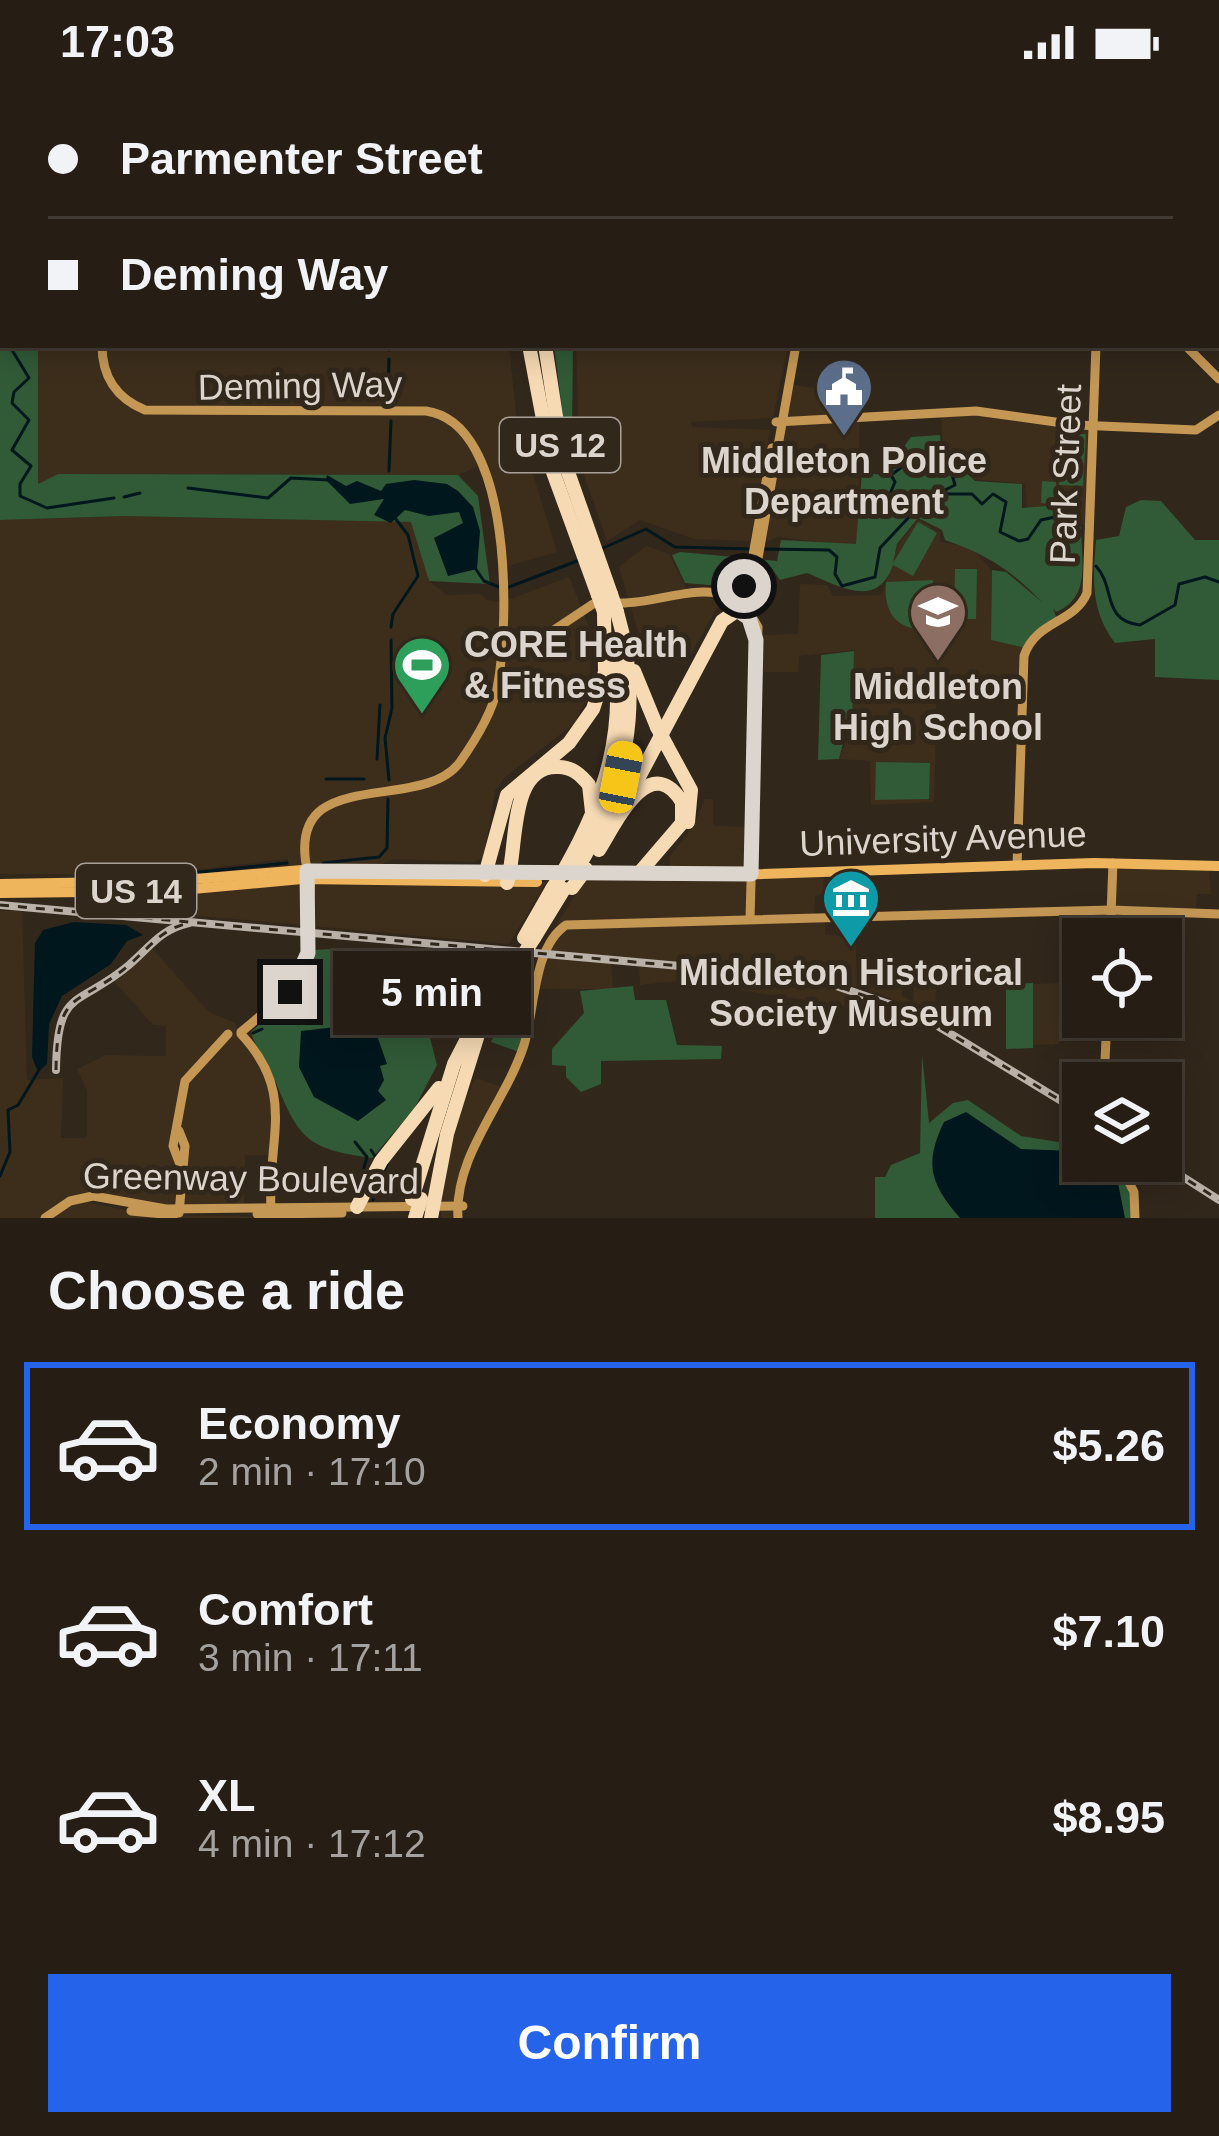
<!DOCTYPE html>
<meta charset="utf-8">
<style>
body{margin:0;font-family:Arial,sans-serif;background:#2e261d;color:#f1f3f6;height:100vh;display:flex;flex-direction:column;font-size:45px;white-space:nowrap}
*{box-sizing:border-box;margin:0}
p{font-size:39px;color:#a4a2a0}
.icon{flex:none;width:66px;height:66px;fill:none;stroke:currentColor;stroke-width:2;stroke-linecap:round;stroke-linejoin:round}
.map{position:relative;height:1134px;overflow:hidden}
.sheet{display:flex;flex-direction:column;background:#261d14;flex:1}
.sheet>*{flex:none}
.top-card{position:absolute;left:0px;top:0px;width:1221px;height:264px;box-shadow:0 6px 30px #0003,0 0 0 3px #423b34;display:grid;align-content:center;height:264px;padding:0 48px;background:#261d14}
.controls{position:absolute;left:1062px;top:834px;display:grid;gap:24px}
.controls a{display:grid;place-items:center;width:120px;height:120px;border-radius:0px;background:#261d14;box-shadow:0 6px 30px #0003,0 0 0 3px #423b34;font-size:60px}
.end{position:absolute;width:54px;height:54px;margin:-27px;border:15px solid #dcd5cd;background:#111;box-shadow:0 0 0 6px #111}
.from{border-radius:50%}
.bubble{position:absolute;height:84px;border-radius:0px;background:#261d14;box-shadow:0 6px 30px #0003,0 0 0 3px #423b34;font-size:39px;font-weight:700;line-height:84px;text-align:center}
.car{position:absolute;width:36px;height:72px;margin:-36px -18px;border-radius:15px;box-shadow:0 0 9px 3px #0007;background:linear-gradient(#f5c518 24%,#345 0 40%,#f5c518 0 76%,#345 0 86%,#f5c518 0)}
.top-card b{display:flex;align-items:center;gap:42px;height:114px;font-size:45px}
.top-card b+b{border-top:3px solid #423b34}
.top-card i{width:30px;height:30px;background:#f1f3f6}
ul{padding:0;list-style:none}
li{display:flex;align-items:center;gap:36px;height:168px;margin:0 24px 18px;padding:0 24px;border:6px solid transparent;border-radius:0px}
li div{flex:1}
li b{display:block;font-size:45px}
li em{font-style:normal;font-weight:700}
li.current{border-color:#2563eb}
li>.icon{width:108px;height:108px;stroke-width:1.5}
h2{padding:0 48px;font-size:54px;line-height:144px}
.cta{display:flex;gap:24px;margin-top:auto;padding:24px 48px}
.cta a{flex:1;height:138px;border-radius:0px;background:#2563eb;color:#fff;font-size:48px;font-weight:700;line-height:138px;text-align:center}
.status{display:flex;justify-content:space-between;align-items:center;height:84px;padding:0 60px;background:#261d14;direction:ltr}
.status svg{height:33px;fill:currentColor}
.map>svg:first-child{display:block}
</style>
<div class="status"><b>17:03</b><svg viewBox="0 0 49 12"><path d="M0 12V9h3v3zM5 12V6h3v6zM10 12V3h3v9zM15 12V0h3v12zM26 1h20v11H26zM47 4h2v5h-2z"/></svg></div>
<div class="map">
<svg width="1219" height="1134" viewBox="0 0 1219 1134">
<rect width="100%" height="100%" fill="#32271b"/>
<g fill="#3d2e1c">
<path d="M0 0H400L3 3 0 62Z"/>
<path d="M38 261H509L517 338 557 468 501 484 483 380 458 391 58 390 37 401Z"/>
<path d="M576 261H788L773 334 691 338 692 343 770 346 750 457 694 455 640 436 607 457 580 380Z"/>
<path d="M793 301 860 310 858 463 779 453 766 458Z"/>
<path d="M941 327 1094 343 1090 443 1027 423 1025 400 974 395 943 366Z"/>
<path d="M123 432 412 438 429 497 446 511 481 510 487 516 503 518 569 493 589 543 591 605 574 640 505 693 495 707 484 773 474 778 395 775 383 779 379 787H289L288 775 156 790H0V436Z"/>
<path d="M918 435 940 449V458L970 463 992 486 991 556 1026 564 1022 597 937 595 934 718 871 721 870 677 839 675 852 642 854 566 799 572 798 588H755L757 551 798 550 800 500 827 501 833 512 882 511 898 461Z"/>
<path d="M646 462 669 470 688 508 722 514 686 579 646 575 619 483Z"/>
<path d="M705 715H713V742L752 743V790L824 788 823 811 815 812 814 833 825 834V850L856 855V877L903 878 902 912 913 918 914 900H936L935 935 876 908 832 897 551 866 557 840 584 796H670V772L693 743Z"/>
<path d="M1118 784 1209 786 1211 810H1197L1196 826 1114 823Z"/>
<path d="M271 796 454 798H547L509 860 146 827 161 807Z"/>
<path d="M0 827H22L27 996 63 994 61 1054H87V1007L77 985 106 971 166 972V942L153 941 110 893 149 861 209 928 235 939 275 1010 269 1071H245L244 1123 182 1124 87 1111V1118L150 1131 356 1134H0Z"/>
<path d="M549 871 611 879 613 905H537Z"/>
<path d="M639 880 786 892 860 909 852 923 678 897 640 901Z"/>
<path d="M1061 899 1067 906 1070 949H1059V960L1033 961V900Z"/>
<path d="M475 994 506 1004 461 1088 458 1134H441V1094L458 1032Z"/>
</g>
<g fill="#315a37">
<path d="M0 73 3 261H38V400L58 390 458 391 478 412 490 500 429 497 411 438 123 432 0 436Z"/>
<path d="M554 261H573L572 348H565Z"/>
<path d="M1061 349 1086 350 1083 402 1059 401Z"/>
<path d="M940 351 941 365 975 397 1022 400V424L1059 421 1041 419 1042 397 1056 398V404L1065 405 1061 421 1081 441C1081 476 1092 513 1056 528L1053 524 1057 535 1026 564 991 556 992 486 1006 488 1042 518C1011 486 986 470 945 456L942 446 918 434 897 460 893 479 918 438 937 449 913 492 893 481C877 527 837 501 807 489L780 496 772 485 736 484 721 502 685 499 672 471 680 468 777 477 781 456 856 460 862 388 882 391 911 353Z"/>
<path d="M1141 416 1161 417 1195 456H1219V596L1155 593V555L1115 559C1090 526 1093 495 1096 456L1119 452 1126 423Z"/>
<path d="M955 485H977L976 535H954Z"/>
<path d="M933 496 931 546C898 547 883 531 886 498Z"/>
<path d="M854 567 852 643H847L839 675 818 676 821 571Z"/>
<path d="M876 678 930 679 929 715 875 716Z"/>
<path d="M332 865 342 874 344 900C360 905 378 902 394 907 424 918 430 954 437 981L414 1025 372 1074C309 1065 300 1057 276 999 269 982 256 966 251 948L301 904 313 866Z"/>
<path d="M534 885 519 968 491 958 519 899Z"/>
<path d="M1033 899V964L1006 965V900Z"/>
<path d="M633 902 635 916H666L677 961 722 962 721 975 601 977V1000L581 1008 566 993V982L552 981V965L584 929 580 907Z"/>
<path d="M922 970 929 1039 953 1019 968 1016 1021 1052 1083 1062V1077H1113L1131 1110 1132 1134H875V1093H885L891 1081 920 1069Z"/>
</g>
<g fill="#00171d">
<path d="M327 391 346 402 357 397 381 407 386 400 414 396 447 400 458 407 473 423 480 447 477 485 448 492 434 454 463 439 459 428 429 432 405 426 391 439 374 431 384 415 350 420 326 396Z"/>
<path d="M74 838 126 841 143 851 127 857 111 880 62 912 49 940 47 980 38 988 32 973 35 859 43 846Z"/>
<path d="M362 940 374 943 387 980 380 982 384 996 378 1007 386 1016 358 1037 314 1013 299 983 301 947Z"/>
<path d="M966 1028 1021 1065 1074 1067 1083 1069V1077H1097L1118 1099 1125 1134H960C930 1099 924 1080 944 1038Z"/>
</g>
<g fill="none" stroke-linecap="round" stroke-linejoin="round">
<g stroke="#00171d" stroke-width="3">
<path d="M294 0 296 3"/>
<path d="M0 93 3 94"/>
<path d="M14 261 12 266 29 294 14 308 12 319 29 336 12 366 31 382 20 400V412L47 424 114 414"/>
<path d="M389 261V266"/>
<path d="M388 317 389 275"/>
<path d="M389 387 391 337"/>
<path d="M188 404 268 414 291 394 329 396"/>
<path d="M124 413 140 409"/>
<path d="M601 465 646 445 675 463 753 465"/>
<path d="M763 465 829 466 837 473 835 490 842 502 875 493 880 464 910 432 904 421 887 417 895 398 891 391 917 372 924 381 940 374 949 380 955 401 945 406 947 410H972L982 420 993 410 1006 418 1000 448 1019 457 1028 455 1041 436 1055 433 1061 439 1067 475 1078 478"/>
<path d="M1096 482C1116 504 1101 536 1140 541L1175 521 1179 500 1205 493 1219 498"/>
<path d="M475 484 484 497 499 503"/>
<path d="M509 503 577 477"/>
<path d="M391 543 393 530 418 492 408 451 395 434"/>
<path d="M377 675 380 621"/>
<path d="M326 695H364"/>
<path d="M389 696 385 654 392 624 391 556"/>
<path d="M323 779 379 773 387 764 388 715"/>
<path d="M171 791 287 779"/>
<path d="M137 828 146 814"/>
<path d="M253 949 262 945"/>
<path d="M355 1058 367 1073 360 1097"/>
<path d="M371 1066 375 1072"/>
<path d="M0 1092 10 1068 8 1026 18 1021 39 986"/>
<path d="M373 1116 387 1080"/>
</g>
<g stroke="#766c62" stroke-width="8">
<path d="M98 0 115 3"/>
<path d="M219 3V0"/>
<path d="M0 52H3"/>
</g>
<path stroke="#766c62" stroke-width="21" d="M128 3V0"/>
<g stroke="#c49754" stroke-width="9">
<path d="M800 0 801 3"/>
<path d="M1124 0V3"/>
<path d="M0 65H3"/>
<path d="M102 261C102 293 116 314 145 326L426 327C513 339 510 538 497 605 492 629 474 658 460 678 421 732 281 676 308 790"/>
<path d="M1185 261 1219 295"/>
<path d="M776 338 976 327 1077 341 1196 346 1219 331"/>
<path d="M753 471 772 364"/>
<path d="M743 517 757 480 796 261"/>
<path d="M621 519C660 519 695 499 732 513"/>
<path d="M744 519 758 543 750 835"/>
<path d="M503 556H539L593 520"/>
<path d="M1017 782 1024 572C1036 536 1074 540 1087 509L1096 261"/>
<path d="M1110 855 1113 779"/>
<path d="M241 948C319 884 304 887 311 792"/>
<path d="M241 950C297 1010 267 1053 271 1125"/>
<path d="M1104 999 1107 933"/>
<path d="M179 1047 185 1062 179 1129"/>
<path d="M1118 1077 1134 1108 1135 1134"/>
<path d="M179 1078 173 1062 185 997 228 950"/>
<path d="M131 1127 174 1131"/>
<path d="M257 1130 342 1129"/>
<path d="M45 1134 70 1117 93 1112 166 1125 463 1122"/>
<path d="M458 1134C454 1071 505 1020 524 961 535 926 533 863 566 841L1111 826 1219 830"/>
</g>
<g stroke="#efb55d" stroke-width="10">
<path d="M0 800 172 797 302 786 703 792 1094 779 1219 782"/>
<path d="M0 809 171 807 302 795 537 798"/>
</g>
<g stroke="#f6dab4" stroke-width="14">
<path d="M514 3 515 0"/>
<path d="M534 3 535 0"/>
<path d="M547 3 548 0"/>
<path d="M565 3V0"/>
<path d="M529 261 553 388 598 511"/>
<path d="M545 261 562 371 611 510"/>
<path d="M634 587 657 643"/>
<path d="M667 662 691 706 688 738"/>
<path d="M631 708 722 537 735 528"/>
<path d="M599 766C615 741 649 665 682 718V739L640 788"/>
<path d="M577 785C626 706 644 619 617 528"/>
<path d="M564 786C605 714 627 647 613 563"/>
<path d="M485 791 507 711 569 659 593 625 605 588 604 530"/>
<path d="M507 799C518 766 508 683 556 683 571 682 580 690 589 701L592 728"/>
<path d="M524 854 552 805"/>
<path d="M534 854 564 805"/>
<path d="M412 1115 454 980 502 887"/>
<path d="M357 1123 381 1077 439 1004"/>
<path d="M431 1134 447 1050 481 941"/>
</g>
<defs>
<g id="rail">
<path d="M0 821 813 894 918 930 1083 1030"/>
<path d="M56 986C57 902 78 924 129 881 150 863 161 845 189 839"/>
<path d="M1158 1077 1219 1116"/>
</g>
</defs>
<use href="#rail" stroke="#bab2a9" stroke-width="8"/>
<use href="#rail" stroke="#32271b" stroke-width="3" stroke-dasharray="9" stroke-linecap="butt"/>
<g stroke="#f6dab4" stroke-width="14">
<path d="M611 510 617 528"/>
<path d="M598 511 604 528"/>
<path d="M657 643 667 662"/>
<path d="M572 804 586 785"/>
<path d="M552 805 564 786"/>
<path d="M511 890 534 854"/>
<path d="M415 1134 421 1115"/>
</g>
</g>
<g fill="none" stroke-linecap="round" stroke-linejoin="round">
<path stroke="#dcd5cd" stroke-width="15" d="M290 908 308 869 307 787 751 790 756 556 749 534 728 520 744 502"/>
</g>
<defs>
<symbol id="civic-pin" viewBox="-11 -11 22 30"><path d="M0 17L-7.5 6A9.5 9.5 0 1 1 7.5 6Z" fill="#5c6f8a" stroke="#32271b"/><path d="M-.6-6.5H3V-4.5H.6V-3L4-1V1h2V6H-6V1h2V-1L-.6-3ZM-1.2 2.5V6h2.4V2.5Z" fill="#fff"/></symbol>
<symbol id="school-pin" viewBox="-11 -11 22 30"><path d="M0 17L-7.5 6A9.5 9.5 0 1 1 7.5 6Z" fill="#8d6e63" stroke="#32271b"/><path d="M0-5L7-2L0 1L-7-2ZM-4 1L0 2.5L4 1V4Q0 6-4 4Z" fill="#fff"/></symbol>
<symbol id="stadium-pin" viewBox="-11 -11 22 30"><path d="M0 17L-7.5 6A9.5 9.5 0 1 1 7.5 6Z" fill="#2e9e5b" stroke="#32271b"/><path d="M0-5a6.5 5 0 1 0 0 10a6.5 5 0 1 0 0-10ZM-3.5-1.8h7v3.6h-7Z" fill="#fff"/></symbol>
<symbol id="museum-pin" viewBox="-11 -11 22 30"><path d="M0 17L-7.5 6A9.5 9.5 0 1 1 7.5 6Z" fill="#0f9aa8" stroke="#32271b"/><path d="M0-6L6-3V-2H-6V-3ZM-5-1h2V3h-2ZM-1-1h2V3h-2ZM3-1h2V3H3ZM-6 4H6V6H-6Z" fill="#fff"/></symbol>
</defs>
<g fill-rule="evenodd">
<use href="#civic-pin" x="811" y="270" width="66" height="90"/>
<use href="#school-pin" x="905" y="495" width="66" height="90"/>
<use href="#stadium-pin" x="389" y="548" width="66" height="90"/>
<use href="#museum-pin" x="818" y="781" width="66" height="90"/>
</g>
<g text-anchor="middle" stroke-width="10" stroke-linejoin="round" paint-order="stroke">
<g fill="#32271b" stroke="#a9a198" stroke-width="3">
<rect x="500" y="334" width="120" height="54" rx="9"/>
<rect x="76" y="780" width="120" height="54" rx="9"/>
</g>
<g font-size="33" font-weight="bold" fill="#dcd5cd">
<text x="560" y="373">US 12</text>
<text x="136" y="819">US 14</text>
</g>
<g font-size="36" fill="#dcd5cd" stroke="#32271b">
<text transform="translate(300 301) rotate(-1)" y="13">Deming Way</text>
<text transform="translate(1065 390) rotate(-88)" y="13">Park Street</text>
<text transform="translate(943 754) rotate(-2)" y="13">University Avenue</text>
<text transform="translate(251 1094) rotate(1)" y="13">Greenway Boulevard</text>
</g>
<g font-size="36" font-weight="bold" fill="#dcd5cd" stroke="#32271b">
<text x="844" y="389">Middleton Police<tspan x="844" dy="41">Department</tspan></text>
<text x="464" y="573" text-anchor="start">CORE Health<tspan x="464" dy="41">&amp; Fitness</tspan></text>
<text x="938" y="615">Middleton<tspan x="938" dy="41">High School</tspan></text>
<text x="851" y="901">Middleton Historical<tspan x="851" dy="41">Society Museum</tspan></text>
</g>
</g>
</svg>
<div class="controls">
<a><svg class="icon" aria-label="locate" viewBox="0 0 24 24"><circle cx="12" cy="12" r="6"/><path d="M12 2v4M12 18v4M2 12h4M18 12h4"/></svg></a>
<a><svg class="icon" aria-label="layers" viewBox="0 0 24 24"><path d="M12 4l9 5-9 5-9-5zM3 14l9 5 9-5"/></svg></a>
</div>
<i class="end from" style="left:744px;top:502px"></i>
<i class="end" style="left:290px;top:908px"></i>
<div class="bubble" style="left:333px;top:867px;width:198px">5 min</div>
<i class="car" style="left:621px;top:693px;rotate:11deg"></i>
<div class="top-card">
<b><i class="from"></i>Parmenter Street</b>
<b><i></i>Deming Way</b>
</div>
</div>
<section class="sheet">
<h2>Choose a ride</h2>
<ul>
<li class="current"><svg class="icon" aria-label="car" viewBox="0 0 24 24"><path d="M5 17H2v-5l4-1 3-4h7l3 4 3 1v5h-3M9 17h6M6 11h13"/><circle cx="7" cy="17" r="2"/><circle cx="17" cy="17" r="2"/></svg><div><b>Economy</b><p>2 min · 17:10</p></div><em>$5.26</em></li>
<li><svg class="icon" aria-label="car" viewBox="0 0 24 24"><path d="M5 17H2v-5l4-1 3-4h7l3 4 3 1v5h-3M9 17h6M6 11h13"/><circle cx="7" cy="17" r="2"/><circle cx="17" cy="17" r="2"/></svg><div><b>Comfort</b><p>3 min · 17:11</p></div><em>$7.10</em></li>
<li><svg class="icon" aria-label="car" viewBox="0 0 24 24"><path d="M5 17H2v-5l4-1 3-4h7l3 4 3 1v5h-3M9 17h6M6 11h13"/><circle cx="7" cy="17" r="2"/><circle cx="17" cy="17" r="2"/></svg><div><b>XL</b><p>4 min · 17:12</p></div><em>$8.95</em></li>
</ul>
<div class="cta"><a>Confirm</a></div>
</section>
